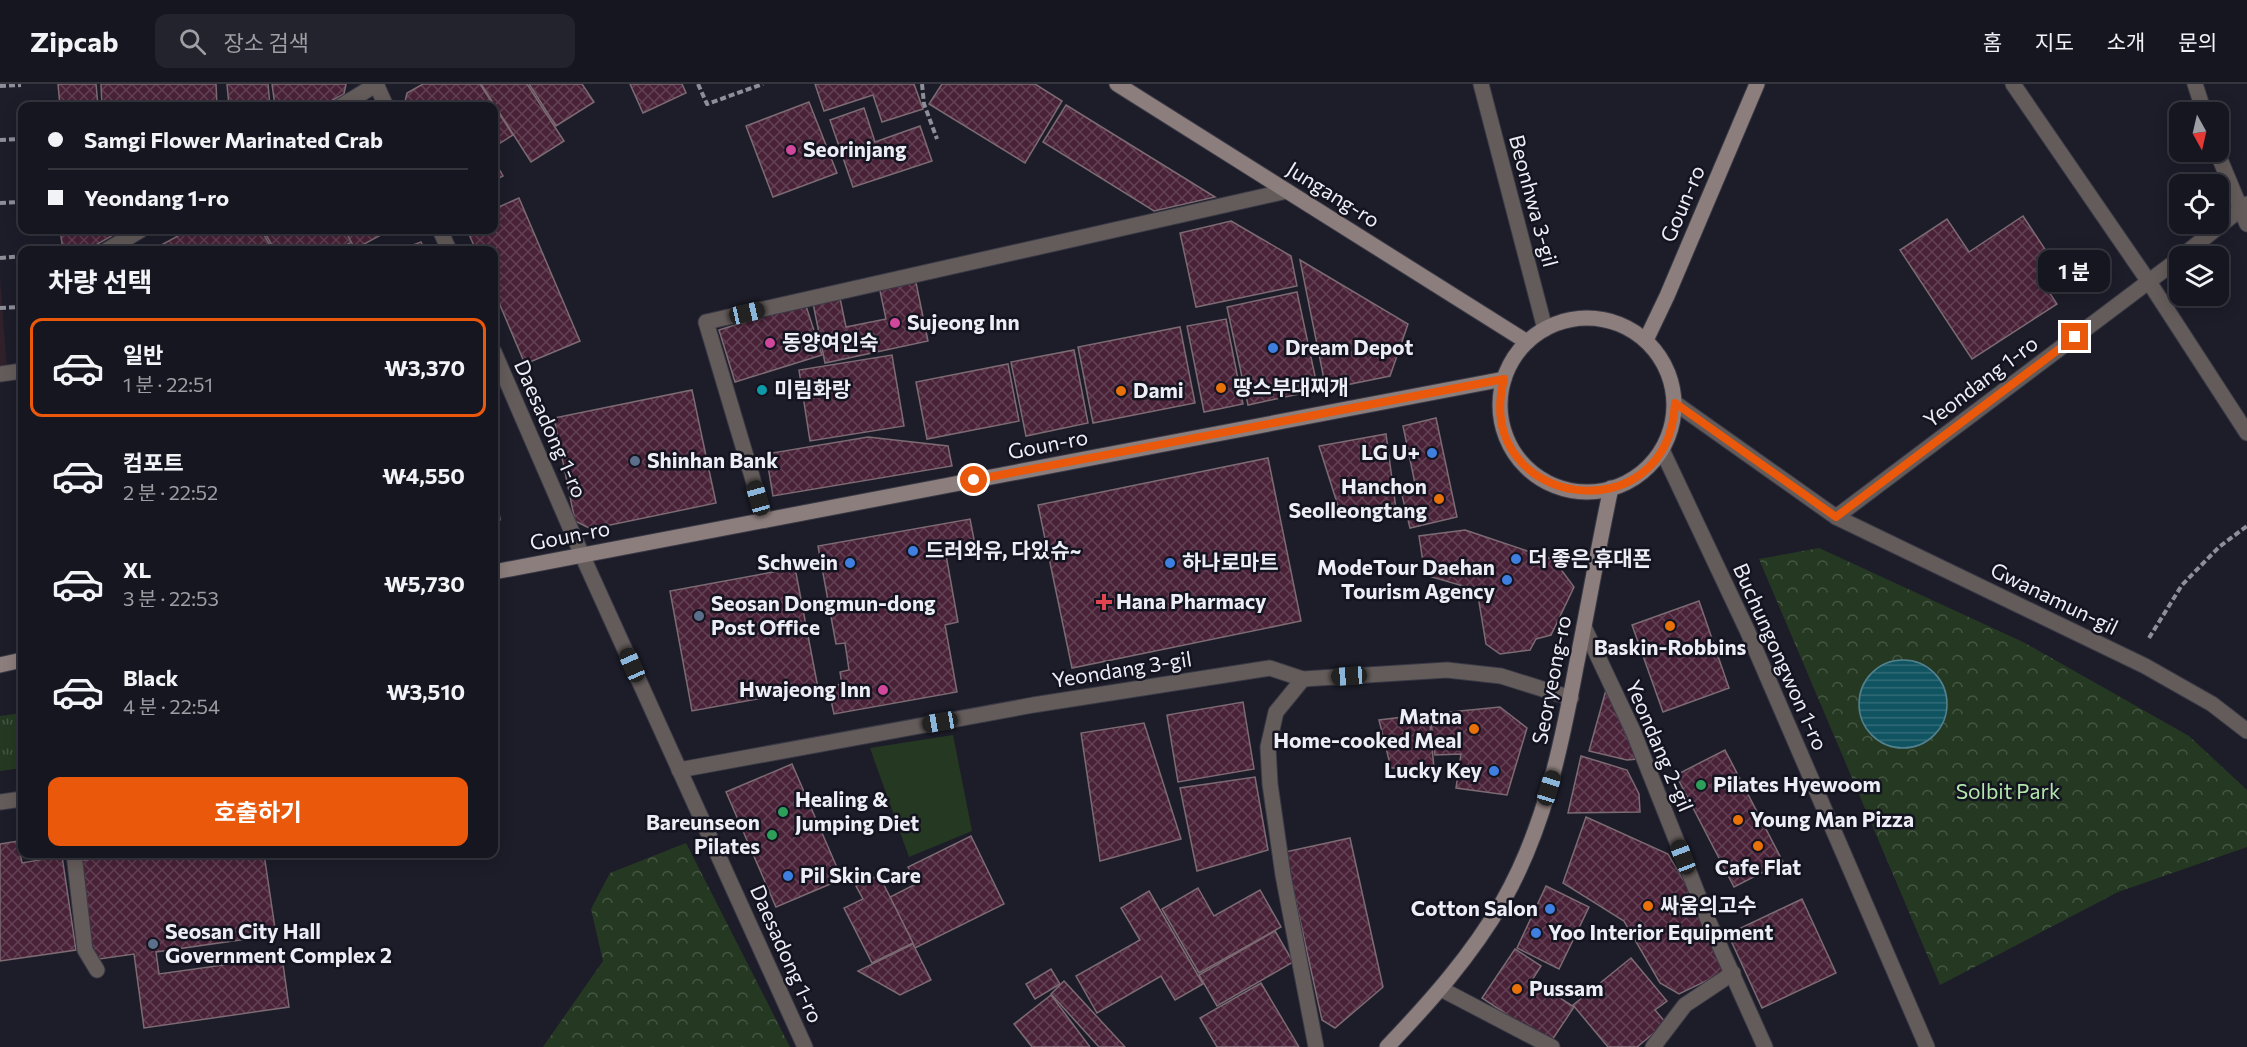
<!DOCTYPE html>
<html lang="ko">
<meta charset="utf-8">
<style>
body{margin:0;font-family:Commissioner,"Noto Sans KR",sans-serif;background:#23232d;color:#f1f3f6;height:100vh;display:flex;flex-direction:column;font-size:22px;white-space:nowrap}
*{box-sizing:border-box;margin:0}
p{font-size:20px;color:#9e9fa5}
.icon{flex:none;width:33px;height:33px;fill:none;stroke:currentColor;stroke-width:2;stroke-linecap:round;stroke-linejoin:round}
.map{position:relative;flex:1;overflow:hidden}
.details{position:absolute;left:18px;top:162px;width:480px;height:612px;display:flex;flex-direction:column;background:#161620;border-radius:12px;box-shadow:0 3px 15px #0003,0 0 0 2px #35353e}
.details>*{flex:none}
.hud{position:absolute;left:18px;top:18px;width:480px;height:132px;border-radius:12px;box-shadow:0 3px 15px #0003,0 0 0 2px #35353e;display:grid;align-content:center;height:132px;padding:0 30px;background:#161620}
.needle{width:39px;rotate:172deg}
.buttons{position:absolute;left:2169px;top:18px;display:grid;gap:12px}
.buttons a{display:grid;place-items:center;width:60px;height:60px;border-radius:12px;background:#161620;box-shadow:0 3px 15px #0003,0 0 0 2px #35353e;font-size:30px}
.end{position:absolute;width:27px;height:27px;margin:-14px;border:8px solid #ea580c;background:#fff;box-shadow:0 0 0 3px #fff}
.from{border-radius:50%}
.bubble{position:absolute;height:42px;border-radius:12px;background:#161620;box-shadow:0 3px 15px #0003,0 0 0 2px #35353e;font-size:20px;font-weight:700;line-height:42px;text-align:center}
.car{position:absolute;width:18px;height:36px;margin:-18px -9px;border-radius:8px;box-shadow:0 0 4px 2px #0007;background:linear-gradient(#222 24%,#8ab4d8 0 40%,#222 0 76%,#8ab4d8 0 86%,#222 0)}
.hud b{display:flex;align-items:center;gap:21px;height:57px;font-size:22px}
.hud b+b{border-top:2px solid #35353e}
.hud i{width:15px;height:15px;background:#f1f3f6}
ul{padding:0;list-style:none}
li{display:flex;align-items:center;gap:18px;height:99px;margin:0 12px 9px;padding:0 18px;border:3px solid transparent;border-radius:12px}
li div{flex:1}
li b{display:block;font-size:22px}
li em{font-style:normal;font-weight:700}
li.current{border-color:#ea580c}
li>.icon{width:54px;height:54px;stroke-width:1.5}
h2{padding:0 30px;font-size:27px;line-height:72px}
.action{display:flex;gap:12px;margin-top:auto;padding:12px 30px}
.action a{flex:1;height:69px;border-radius:12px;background:#ea580c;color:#fff;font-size:24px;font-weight:700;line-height:69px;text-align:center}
header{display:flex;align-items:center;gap:36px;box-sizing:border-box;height:84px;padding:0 30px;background:#161620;border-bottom:2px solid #35353e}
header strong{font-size:28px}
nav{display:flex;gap:33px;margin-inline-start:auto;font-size:21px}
.search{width:420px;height:54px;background:#23232d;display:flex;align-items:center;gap:15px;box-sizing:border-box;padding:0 21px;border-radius:12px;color:#9e9fa5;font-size:22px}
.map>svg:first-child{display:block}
</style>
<header>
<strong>Zipcab</strong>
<div class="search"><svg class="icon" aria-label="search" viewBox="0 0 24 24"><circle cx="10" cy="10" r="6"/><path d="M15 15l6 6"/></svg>장소 검색</div>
<nav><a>홈</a><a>지도</a><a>소개</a><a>문의</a></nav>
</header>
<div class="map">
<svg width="2247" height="963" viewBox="0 0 2247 963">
<defs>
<pattern id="grass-tufts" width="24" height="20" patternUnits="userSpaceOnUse" patternTransform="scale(1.5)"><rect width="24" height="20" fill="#253922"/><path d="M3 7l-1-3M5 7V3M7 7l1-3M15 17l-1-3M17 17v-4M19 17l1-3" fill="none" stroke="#455643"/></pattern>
<pattern id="park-crowns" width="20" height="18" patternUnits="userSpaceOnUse" patternTransform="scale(1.5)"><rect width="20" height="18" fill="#253922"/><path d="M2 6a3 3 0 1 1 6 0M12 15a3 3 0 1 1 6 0" fill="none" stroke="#455643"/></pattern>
<pattern id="water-rules" width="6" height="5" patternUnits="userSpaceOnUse" patternTransform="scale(1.5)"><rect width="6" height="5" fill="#105361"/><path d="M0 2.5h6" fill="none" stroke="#336c78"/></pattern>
<pattern id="building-cross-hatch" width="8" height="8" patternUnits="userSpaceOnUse" patternTransform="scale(1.5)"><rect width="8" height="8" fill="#492238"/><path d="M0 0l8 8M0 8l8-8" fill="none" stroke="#644255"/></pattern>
</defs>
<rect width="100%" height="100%" fill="#1d1d2a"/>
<path fill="#30202a" d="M0 194 7 285H0Z"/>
<path fill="url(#grass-tufts)" d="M22 629V684L0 687V632Z"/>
<g fill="url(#park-crowns)">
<path d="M1819 464 2023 558 2189 652 2247 706V763L2118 808 1940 901 1759 475Z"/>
<path d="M686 759 790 963H543L603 877 591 825 610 789Z"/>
</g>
<path fill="#253922" d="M953 651 972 747 909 773 870 664Z"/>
<circle fill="url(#water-rules)" stroke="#52818e" stroke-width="1.5" cx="1903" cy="620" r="44"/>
<g fill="url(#building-cross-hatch)" stroke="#7c6b73" stroke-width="1.5">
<path d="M58 0H96L98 22H60Z"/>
<path d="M101 0H216L217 22H102Z"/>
<path d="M227 0H268L270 22H229Z"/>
<path d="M272 0H346L344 10 322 22H275Z"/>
<path d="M423 0H480L513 51 494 63V22H404L407 9Z"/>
<path d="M481 0H527L564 57 531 78Z"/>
<path d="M529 0H582L594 18 556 42Z"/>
<path d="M630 0H682L686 9 643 29Z"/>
<path d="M815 0H914L923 25 882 38 873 11 824 27Z"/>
<path d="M942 0H1035L1062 17 1025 79 929 20Z"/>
<path d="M809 18 837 89 773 113 746 42Z"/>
<path d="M1066 21 1215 113 1154 127 1043 58Z"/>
<path d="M864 24 875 58 920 42 932 77 853 103 830 36Z"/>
<path d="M494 76 503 92 494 97Z"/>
<path d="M519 114 580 257 525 280 494 207V166H476L467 146H494V125Z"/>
<path d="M2023 132 2058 185 2041 196 2057 220 1972 275 1900 166 1947 135 1969 168Z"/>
<path d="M1231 137 1291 172 1297 202 1196 223 1180 149Z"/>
<path d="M60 146H122L87 166H63Z"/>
<path d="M189 146H261L273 166H152Z"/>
<path d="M263 146H345L352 158 336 166H275Z"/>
<path d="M345 146H390L355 165Z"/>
<path d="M421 158 425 166H400Z"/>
<path d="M1300 176 1408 240 1390 292 1326 305Z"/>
<path d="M915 194 928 257 825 279 813 219 840 214 846 243 886 235 879 202Z"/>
<path d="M1297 208 1318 306 1248 321 1227 223Z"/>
<path d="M805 219 822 271 735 298 719 246Z"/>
<path d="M1226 235 1243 320 1204 328 1187 242Z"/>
<path d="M1180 243 1195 319 1093 339 1078 263Z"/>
<path d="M1074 266 1088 339 1026 352 1011 278Z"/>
<path d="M892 271 904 342 810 357 799 286Z"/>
<path d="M1008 280 1019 337 927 355 916 298Z"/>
<path d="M692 306 716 419 591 445 575 437 554 334Z"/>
<path d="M1436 334 1457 433 1410 444 1402 411 1417 409 1403 342Z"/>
<path d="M1386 350 1396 425H1339L1319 362Z"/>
<path d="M868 353 948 362 952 382 773 412 766 370Z"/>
<path d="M1268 374 1301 537 1072 584 1038 421Z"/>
<path d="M494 389 500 436 494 437Z"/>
<path d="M970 435 976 466 946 471 958 538 945 541 957 608 834 630 828 603 842 600 840 588 849 586 845 559 836 560 818 462Z"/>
<path d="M1465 446 1554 476 1574 503 1551 551 1536 555 1530 566 1500 570 1486 560 1477 506 1425 491 1419 452Z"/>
<path d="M795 484 818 604 692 627 670 507Z"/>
<path d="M1699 517 1729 604 1663 628 1632 541Z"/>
<path d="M1606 606 1637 675 1627 676 1589 667Z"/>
<path d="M1243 618 1254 685 1178 698 1167 631Z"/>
<path d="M1500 623 1527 644 1507 711 1456 704 1461 670 1435 671 1430 630Z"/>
<path d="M1429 630 1434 684H1391L1379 636Z"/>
<path d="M1144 639 1181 755 1100 777 1081 649Z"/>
<path d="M1725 666 1783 778 1734 803 1676 691Z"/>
<path d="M1581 672 1627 686 1639 710 1640 728 1568 729Z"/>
<path d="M792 680 842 795 776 823 726 708Z"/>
<path d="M1255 693 1268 766 1197 787 1180 704Z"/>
<path d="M1586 733 1668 770 1690 807 1727 887 1679 910 1660 899 1624 837 1563 799Z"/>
<path d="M971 752 1004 820 915 864 890 813 916 800 908 783Z"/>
<path d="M1350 754 1383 903 1335 944 1322 936 1285 768Z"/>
<path d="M18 757 22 779 62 772 76 866 0 877V760Z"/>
<path d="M128 770H264L276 851 156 868 159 890 282 873 289 923 144 944 134 870 92 876 78 777Z"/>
<path d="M879 791 913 859 872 879 844 824 863 815 856 802Z"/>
<path d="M1546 802 1589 823 1559 885 1517 864Z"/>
<path d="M1198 804 1214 832 1260 806 1281 843 1199 889 1162 825Z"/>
<path d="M1149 807 1203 900 1175 916 1161 892 1097 929 1076 892 1140 856 1121 824Z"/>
<path d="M1802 815 1836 889 1762 924 1728 850Z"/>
<path d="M1275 847 1293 878 1217 922 1199 891Z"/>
<path d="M913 860 931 896 900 911 858 887Z"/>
<path d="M1515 865 1541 882 1532 896 1574 923 1550 959 1482 914Z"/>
<path d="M1631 874 1667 917 1655 926 1666 939 1637 963H1608L1573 921Z"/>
<path d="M1051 885 1060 900 1035 915 1026 900Z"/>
<path d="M1064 897 1125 963H1099L1051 910Z"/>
<path d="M1261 899 1299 963H1217L1200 934Z"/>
<path d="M1051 911 1090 963H1032L1014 940Z"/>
</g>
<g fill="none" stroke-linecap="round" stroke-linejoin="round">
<defs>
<g id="lane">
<path d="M765 436 706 238 1287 107"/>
<path d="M1584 543 1633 647 1708 836 1765 963"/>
<path d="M1303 595 1276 628 1268 663 1270 700 1283 791 1316 963"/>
<path d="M679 686 1033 621 1270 584 1303 595 1447 586 1501 592 1571 614"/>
<path d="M0 718 22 715"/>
<path d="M74 770 85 866 97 886"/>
<path d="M1441 905 1552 963"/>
<path d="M1653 963 1685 921 1733 889"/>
</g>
<g id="street">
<path d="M376 0 386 22"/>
<path d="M1481 0 1545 245"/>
<path d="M2013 0 2149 198 2247 349"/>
<path d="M2195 0 2204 28"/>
<path d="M341 22 377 0"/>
<path d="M2217 68 2247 140"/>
<path d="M440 146 449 166"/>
<path d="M107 166 141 146"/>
<path d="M2182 172 2247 120"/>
<path d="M494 268 582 471 805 963"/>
<path d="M0 290 22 287"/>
<path d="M1675 319 1836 433 2145 582 2212 620 2247 647"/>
<path d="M1662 366 1747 546 1927 963"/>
<path d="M1836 433 2180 174"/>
</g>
<g id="secondary">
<path d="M1117 0 1527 258"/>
<circle cx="1587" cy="321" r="87"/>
<path d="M1646 256 1667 212 1757 0"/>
<path d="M494 488 1504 295"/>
<path d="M0 581 22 576"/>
<path d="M1387 963C1430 918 1471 872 1503 817 1544 745 1561 664 1576 583 1588 524 1598 464 1611 404"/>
</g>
</defs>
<use href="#lane" stroke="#3a3a47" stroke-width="17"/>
<use href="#street" stroke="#3a3a47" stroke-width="17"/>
<use href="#secondary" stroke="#3a3a47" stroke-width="17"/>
<g stroke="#8e8e99" stroke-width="4" stroke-dasharray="6 3" stroke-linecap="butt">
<path d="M698 0 707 20 763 0"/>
<path d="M922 0 924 20 937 55"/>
<path d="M0 2 21 1"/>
<path d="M0 56 22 55"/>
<path d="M0 119 22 118"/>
<path d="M0 174 22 172"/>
<path d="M0 224 22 223"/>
<path d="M2149 554 2182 501 2219 463 2247 442"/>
</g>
<use href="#lane" stroke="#645c5a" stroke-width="15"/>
<use href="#street" stroke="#645c5a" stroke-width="15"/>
<use href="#secondary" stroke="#8c7e7c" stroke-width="15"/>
</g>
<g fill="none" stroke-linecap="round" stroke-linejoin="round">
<path stroke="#ea580c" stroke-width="8" d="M974 396 1504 295C1471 423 1668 454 1675 319L1836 433 2075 253"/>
</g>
<g fill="#d1479c" stroke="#141420" stroke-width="2">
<circle cx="791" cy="66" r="6"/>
<circle cx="895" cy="239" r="6"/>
<circle cx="770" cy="259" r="6"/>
<circle cx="883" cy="606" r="6"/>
</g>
<g fill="#3f7fe0" stroke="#141420" stroke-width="2">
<circle cx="1273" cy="264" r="6"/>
<circle cx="1432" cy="369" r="6"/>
<circle cx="913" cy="467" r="6"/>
<circle cx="1516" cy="475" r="6"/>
<circle cx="850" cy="479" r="6"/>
<circle cx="1170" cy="479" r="6"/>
<circle cx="1507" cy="496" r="6"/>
<circle cx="1494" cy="687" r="6"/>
<circle cx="788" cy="792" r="6"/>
<circle cx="1550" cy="825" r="6"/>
<circle cx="1536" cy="849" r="6"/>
</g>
<g fill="#e8710a" stroke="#141420" stroke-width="2">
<circle cx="1221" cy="304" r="6"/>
<circle cx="1121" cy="307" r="6"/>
<circle cx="1439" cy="415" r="6"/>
<circle cx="1670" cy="542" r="6"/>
<circle cx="1474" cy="645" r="6"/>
<circle cx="1738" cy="736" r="6"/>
<circle cx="1758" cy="762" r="6"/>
<circle cx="1648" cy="822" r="6"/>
<circle cx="1517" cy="905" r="6"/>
</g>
<circle fill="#0f9aa8" stroke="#141420" stroke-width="2" cx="762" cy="306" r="6"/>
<g fill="#5c6f8a" stroke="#141420" stroke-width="2">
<circle cx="635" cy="377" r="6"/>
<circle cx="699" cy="532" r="6"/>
<circle cx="153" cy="860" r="6"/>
</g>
<path fill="#e0444e" stroke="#141420" stroke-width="2" d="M1101 509h6v6h6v6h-6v6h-6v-6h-6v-6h6z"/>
<g fill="#2e9e5b" stroke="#141420" stroke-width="2">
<circle cx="1701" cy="701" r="6"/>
<circle cx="783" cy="728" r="6"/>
<circle cx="772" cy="751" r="6"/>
</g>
<g text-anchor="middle" stroke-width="5" stroke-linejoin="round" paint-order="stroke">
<g font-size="21" font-weight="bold" fill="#ededf6" stroke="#141420" text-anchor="start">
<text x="803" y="73">Seorinjang</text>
<text x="907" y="246">Sujeong Inn</text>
<text x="782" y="266">동양여인숙</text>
<text x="1285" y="271">Dream Depot</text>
<text x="1233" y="311">땅스부대찌개</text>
<text x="774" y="313">미림화랑</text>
<text x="1133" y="314">Dami</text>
<text x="1420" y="376" text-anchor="end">LG U+</text>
<text x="647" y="384">Shinhan Bank</text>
<text x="1427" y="410" text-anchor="end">Hanchon<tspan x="1427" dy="24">Seolleongtang</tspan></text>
<text x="925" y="474">드러와유, 다있슈~</text>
<text x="1528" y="482">더 좋은 휴대폰</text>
<text x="838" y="486" text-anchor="end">Schwein</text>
<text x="1182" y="486">하나로마트</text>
<text x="1495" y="491" text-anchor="end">ModeTour Daehan<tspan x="1495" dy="24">Tourism Agency</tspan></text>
<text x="1116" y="525">Hana Pharmacy</text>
<text x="711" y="527">Seosan Dongmun-dong<tspan x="711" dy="24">Post Office</tspan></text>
<text x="1670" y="571" text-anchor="middle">Baskin-Robbins</text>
<text x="871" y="613" text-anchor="end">Hwajeong Inn</text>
<text x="1462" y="640" text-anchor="end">Matna<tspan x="1462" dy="24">Home-cooked Meal</tspan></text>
<text x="1482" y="694" text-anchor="end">Lucky Key</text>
<text x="1713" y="708">Pilates Hyewoom</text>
<text x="795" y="723">Healing &amp;<tspan x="795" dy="24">Jumping Diet</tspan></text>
<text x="1750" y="743">Young Man Pizza</text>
<text x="760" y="746" text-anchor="end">Bareunseon<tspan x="760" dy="24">Pilates</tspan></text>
<text x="1758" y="791" text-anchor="middle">Cafe Flat</text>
<text x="800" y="799">Pil Skin Care</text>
<text x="1660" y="829">싸움의고수</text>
<text x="1538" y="832" text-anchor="end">Cotton Salon</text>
<text x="165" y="855">Seosan City Hall<tspan x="165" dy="24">Government Complex 2</tspan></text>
<text x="1548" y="856">Yoo Interior Equipment</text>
<text x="1529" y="912">Pussam</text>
</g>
<g font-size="21" fill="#ededf6" stroke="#141420">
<text transform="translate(1333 111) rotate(32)" y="7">Jungang-ro</text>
<text transform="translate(1533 117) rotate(75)" y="7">Beonhwa 3-gil</text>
<text transform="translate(1683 120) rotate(-67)" y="7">Goun-ro</text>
<text transform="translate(1981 298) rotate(-37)" y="7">Yeondang 1-ro</text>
<text transform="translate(550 345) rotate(66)" y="7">Daesadong 1-ro</text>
<text transform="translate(1048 361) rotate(-11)" y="7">Goun-ro</text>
<text transform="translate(570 452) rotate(-11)" y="7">Goun-ro</text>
<text transform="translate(2054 515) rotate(26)" y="7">Gwanamun-gil</text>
<text transform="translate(1780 573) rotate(66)" y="7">Buchungongwon 1-ro</text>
<text transform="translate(1122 586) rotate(-9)" y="7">Yeondang 3-gil</text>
<text transform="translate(1552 596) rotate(-79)" y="7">Seoryeong-ro</text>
<text transform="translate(1659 662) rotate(67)" y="7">Yeondang 2-gil</text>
<text transform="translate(786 870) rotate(66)" y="7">Daesadong 1-ro</text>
</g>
<g font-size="21" fill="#b3e7ab" stroke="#141420">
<text x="2008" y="715">Solbit Park</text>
</g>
</g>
</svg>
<div class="buttons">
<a><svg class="needle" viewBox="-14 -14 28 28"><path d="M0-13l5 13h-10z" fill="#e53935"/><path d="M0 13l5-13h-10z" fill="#9e9fa5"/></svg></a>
<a><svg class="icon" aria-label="locate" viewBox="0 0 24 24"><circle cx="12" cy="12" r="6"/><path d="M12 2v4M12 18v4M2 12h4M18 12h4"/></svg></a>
<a><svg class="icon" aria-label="layers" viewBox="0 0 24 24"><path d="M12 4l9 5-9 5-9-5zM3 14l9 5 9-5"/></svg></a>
</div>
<i class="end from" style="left:974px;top:396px"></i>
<i class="end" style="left:2075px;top:253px"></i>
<div class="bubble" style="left:2038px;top:166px;width:72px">1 분</div>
<i class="car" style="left:747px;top:229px;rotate:77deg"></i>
<i class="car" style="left:758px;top:414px;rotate:344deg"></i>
<i class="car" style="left:632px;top:581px;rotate:336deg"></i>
<i class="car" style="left:1349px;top:592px;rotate:266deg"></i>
<i class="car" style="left:940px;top:638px;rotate:260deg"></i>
<i class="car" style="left:1549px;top:704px;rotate:17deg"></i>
<i class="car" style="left:1683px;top:773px;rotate:339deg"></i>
<div class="hud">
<b><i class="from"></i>Samgi Flower Marinated Crab</b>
<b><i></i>Yeondang 1-ro</b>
</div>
<section class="details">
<h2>차량 선택</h2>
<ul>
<li class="current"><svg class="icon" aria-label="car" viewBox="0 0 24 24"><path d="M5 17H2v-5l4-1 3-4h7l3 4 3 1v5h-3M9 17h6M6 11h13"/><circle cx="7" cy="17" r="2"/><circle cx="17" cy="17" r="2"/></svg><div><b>일반</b><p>1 분 · 22:51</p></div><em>₩3,370</em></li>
<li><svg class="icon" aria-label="car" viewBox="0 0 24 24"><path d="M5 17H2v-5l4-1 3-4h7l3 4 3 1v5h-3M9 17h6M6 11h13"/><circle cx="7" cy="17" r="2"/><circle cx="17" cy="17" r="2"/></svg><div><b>컴포트</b><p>2 분 · 22:52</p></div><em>₩4,550</em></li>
<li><svg class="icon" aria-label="car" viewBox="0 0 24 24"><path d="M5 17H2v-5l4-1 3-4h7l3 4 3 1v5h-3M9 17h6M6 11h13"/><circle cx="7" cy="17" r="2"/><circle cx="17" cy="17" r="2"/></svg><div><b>XL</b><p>3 분 · 22:53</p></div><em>₩5,730</em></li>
<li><svg class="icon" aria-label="car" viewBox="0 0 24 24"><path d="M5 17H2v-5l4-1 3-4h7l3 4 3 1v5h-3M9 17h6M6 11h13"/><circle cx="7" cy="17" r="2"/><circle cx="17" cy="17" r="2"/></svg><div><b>Black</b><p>4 분 · 22:54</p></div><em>₩3,510</em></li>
</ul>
<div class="action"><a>호출하기</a></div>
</section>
</div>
